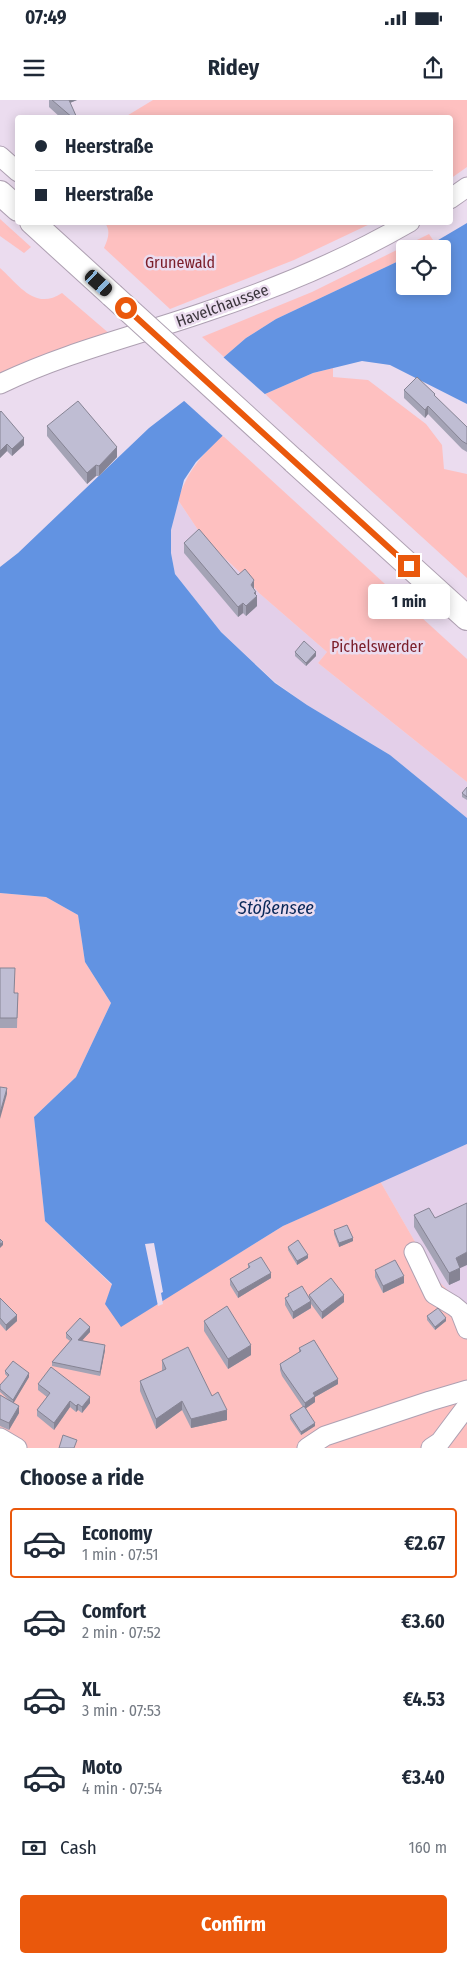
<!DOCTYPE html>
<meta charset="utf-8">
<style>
body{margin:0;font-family:"Fira Sans Condensed",sans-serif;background:#f2f2f3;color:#1f2937;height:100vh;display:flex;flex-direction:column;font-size:19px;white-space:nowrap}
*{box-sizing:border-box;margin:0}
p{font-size:16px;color:#747a83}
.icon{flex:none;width:28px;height:28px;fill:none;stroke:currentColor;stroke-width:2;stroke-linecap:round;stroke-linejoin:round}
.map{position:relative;height:1348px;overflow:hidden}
.panel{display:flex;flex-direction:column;background:#fff;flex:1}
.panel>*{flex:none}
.hud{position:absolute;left:15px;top:15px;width:438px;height:110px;border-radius:5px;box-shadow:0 2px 12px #0003;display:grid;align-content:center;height:110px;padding:0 20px;background:#fff}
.controls{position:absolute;left:396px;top:140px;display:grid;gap:10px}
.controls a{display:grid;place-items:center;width:55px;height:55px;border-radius:5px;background:#fff;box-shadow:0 2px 12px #0003;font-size:25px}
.end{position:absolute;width:22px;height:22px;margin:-11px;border:6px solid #ea580c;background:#fff;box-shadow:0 0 0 2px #fff}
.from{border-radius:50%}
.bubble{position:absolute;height:35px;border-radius:5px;background:#fff;box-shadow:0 2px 12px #0003;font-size:16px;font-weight:700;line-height:35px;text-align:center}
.car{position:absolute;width:15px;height:30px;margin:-15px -8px;border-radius:6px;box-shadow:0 0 4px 1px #0007;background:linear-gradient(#222 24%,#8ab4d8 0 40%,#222 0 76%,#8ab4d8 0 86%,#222 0)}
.hud b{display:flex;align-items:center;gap:18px;height:48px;font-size:19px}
.hud b+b{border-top:1px solid #e0e1e3}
.hud i{width:12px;height:12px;background:#1f2937}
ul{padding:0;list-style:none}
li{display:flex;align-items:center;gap:15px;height:70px;margin:0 10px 8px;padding:0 10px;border:2px solid transparent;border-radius:5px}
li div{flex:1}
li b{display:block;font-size:19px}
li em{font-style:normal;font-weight:700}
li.active{border-color:#ea580c}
li>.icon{width:45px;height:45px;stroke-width:1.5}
h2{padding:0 20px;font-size:22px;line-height:60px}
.pay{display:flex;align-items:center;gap:12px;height:55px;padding:0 20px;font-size:19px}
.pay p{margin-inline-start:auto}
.cta{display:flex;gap:10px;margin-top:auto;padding:10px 20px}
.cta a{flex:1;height:58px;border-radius:5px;background:#ea580c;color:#fff;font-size:20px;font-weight:700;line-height:58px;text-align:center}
.status{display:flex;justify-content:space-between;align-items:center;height:35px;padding:0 25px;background:#fff;direction:ltr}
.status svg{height:14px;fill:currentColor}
header{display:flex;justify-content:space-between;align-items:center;height:65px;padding:0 20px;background:#fff;font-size:22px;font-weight:700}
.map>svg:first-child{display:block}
</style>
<div class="status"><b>07:49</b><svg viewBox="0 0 49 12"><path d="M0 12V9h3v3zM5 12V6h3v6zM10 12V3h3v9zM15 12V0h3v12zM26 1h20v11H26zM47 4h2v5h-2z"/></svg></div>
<header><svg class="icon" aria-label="menu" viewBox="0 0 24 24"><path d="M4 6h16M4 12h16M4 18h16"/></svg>Ridey<svg class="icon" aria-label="share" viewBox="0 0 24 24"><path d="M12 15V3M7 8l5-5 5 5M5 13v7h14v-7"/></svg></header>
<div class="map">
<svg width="467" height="1348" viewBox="0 0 467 1348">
<rect width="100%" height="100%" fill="#ebdcef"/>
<g fill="#e3cfe9">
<path d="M178 400 200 433 217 451 245 477 259 493 327 552 318 563 467 682V718L390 655 307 605 275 582 221 532 175 474 171 453V430Z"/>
<path d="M467 1044V1208L437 1180 380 1081Z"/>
</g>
<g fill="#fec0c0">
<path d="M153 0H467V67L450 79V18L125 17Z"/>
<path d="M0 119 31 147 24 153 0 136Z"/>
<path d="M105 123H372L294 160 170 209 104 148C108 139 111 131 105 123Z"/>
<path d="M429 134 435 143 423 149H405V158L276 219 246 238 224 257 202 237 312 192Z"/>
<path d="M0 168C19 185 35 211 62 193L111 235 0 276Z"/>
<path d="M333 268V277L368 280 426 324 442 345 444 369 467 374V478L265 294 313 273Z"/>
<path d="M222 335 467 559V682L318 563 327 552 259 493 245 477 217 451 200 433 178 400C188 370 200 358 222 335Z"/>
<path d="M0 793 46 797 78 815 85 862 111 903 76 977 34 1017 45 1121 112 1185 121 1226 283 1126 380 1081 437 1180 467 1208V1348H0Z"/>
</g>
<path fill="#6293e2" d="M467 123V304L390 265 362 261 313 273 265 294 196 362 184 380 171 430V453L175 474 221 532 275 583 307 605 390 655 467 718V1044L283 1126 121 1227 105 1204 112 1184 45 1121 34 1017 76 977 111 903 85 862 78 815 46 797 0 793V467L18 453 149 328 184 301 224 257 246 238 276 219 405 158V186H442V149H423Z"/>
<g fill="#ebdcef">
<path d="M222 256 267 296 224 337 182 299Z"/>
<path d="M154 1143 163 1192 161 1193 163 1204 158 1206 145 1144Z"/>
</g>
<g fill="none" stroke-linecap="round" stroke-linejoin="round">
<defs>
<g id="minor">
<path d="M0 56 18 72"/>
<path d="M450 99 467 87"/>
<path d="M0 284C66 252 139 235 208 211 277 188 346 159 410 122"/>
<path d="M414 1152 434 1194 454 1206 460 1211 467 1229"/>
<path d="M0 1338 17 1348"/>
<path d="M307 1348 325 1336 430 1301 467 1290"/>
<path d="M431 1348 440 1342 467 1306"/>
</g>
<g id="major">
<path d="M0 93 18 109"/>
<path d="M32 122 112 195"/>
<path d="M294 361 467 518"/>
</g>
</defs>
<use href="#minor" stroke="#aea0b2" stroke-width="21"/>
<use href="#major" stroke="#aea0b2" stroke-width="26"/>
<use href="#minor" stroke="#fff" stroke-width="19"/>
<use href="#major" stroke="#fff" stroke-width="24"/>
<defs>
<path id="major-bridge" d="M112 195 294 361"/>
</defs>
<use href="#major-bridge" stroke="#aea0b2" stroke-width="26" stroke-linecap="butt"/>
<use href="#major-bridge" stroke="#fff" stroke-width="24"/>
</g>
<g fill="#a4a3b5">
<path d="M49 0H77L70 3 77 18H61L49 7Z"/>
<path d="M404 290 435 297 467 327V352L462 349 428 314 425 318 404 298Z"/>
<path d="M0 312 24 345 12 356 7 351 0 358Z"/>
<path d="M47 326 117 357 99 376H96L87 384 47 336Z"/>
<path d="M184 443 238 475 254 489 256 495 257 506 246 516 243 513 238 517 184 453Z"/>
<path d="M295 552 316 556 306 566 295 556Z"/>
<path d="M467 687V700L462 697V693Z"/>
<path d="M0 868 15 893H18L17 928H0Z"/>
<path d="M414 1115 460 1180 449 1185 414 1127Z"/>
<path d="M334 1130 353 1141 339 1147 334 1134Z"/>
<path d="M288 1147 308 1158 297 1165 288 1150Z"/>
<path d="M248 1164 271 1178 238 1198 230 1185V1179L248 1169Z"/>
<path d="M375 1170 404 1183 383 1193 375 1177Z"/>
<path d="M288 1194 309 1198V1195L344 1202 322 1219 311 1204V1208L293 1219 285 1205V1198L288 1196Z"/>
<path d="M0 1198 17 1221 6 1231 0 1224Z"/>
<path d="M427 1216 446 1221 435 1230 427 1220Z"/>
<path d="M204 1221 251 1255 228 1269 204 1231Z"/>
<path d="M90 1232 82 1240 105 1250 100 1276 52 1266V1262L70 1241 66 1238V1233Z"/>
<path d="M299 1248 338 1284 315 1297V1302L306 1308 315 1326 301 1335 290 1319V1315L303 1307 282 1276 280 1270V1264L299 1253Z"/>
<path d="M162 1260 212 1296 227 1320 191 1328 182 1310 156 1329 140 1291V1281L162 1271Z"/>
<path d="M5 1271 29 1277 13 1303 19 1313 9 1330 0 1326V1295L9 1300 0 1292V1285L8 1277 5 1274Z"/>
<path d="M38 1284 90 1303 82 1313 78 1310 76 1312 70 1307 54 1330 37 1316V1310L47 1297 38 1290Z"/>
</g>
<g fill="#868494">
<path d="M67 0H77L67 4Z"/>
<path d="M428 306V314L425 318V310Z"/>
<path d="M24 338V345L12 356V349Z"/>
<path d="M7 344V351L0 358V351Z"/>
<path d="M117 347V357L99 376V366Z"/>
<path d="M96 365V376L87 384V373Z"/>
<path d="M254 480V490L251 485Z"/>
<path d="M256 492V497L257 496V506L246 516V506L254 493Z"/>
<path d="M243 503V513L238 517V507Z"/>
<path d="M316 552V556L306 566V563Z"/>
<path d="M7 988V994L0 1019V1013Z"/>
<path d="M353 1138V1141L339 1147V1143Z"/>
<path d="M3 1142V1145L0 1148V1144Z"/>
<path d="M467 1152V1165L456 1170V1158Z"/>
<path d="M308 1155V1158L297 1165V1161Z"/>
<path d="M460 1168V1180L449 1185V1173Z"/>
<path d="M271 1173V1178L238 1198V1192Z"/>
<path d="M404 1176V1183L383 1193V1186Z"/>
<path d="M344 1195V1202L322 1219V1212Z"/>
<path d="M311 1201V1208L293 1219V1212Z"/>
<path d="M17 1215V1221L6 1231V1225Z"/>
<path d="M446 1218V1221L435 1230V1227Z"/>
<path d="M90 1227V1232L78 1245V1240Z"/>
<path d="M105 1245V1250L100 1276V1272Z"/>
<path d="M251 1245V1255L228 1269V1259Z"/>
<path d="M29 1273V1277L13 1304V1300Z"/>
<path d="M338 1279V1284L315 1297V1302L305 1309V1303L313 1293Z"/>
<path d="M90 1297V1303L82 1313V1307Z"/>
<path d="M70 1301V1307L54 1330V1323Z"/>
<path d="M182 1301V1310L156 1329V1319Z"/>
<path d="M78 1304V1310L76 1312V1306Z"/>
<path d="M19 1306V1313L9 1330V1323Z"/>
<path d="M227 1310V1320L191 1328V1319Z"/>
<path d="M315 1323V1326L301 1335V1332Z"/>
</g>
<g fill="#bfbdd3" stroke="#868494">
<path d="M52 0H69L77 18H73Z"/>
<path d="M417 277 435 294 434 295 467 327V344L462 341 428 306 425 310 404 290Z"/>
<path d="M78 301 117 347 99 366 96 365 87 373 47 326Z"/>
<path d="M1 311 24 338 12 349 7 344 0 351V312Z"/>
<path d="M199 429 238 475 245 469 254 480 251 485 256 492 254 493 257 496 246 506 243 503 238 507 184 443Z"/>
<path d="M304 541 316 552 306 563 295 552Z"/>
<path d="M467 687V697L462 693Z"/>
<path d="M0 868H15L14 893H18L17 918H0Z"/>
<path d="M0 987 7 988 0 1013Z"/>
<path d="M467 1103V1152L456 1158 460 1168 449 1173 414 1115 429 1108 435 1118Z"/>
<path d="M347 1125 353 1138 339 1143 334 1130Z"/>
<path d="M0 1139 3 1142 0 1144Z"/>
<path d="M298 1140 308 1155 297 1161 288 1147Z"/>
<path d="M261 1157 271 1173 238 1192 230 1179 250 1167 248 1164Z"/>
<path d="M395 1160 404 1176 383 1186 375 1170Z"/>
<path d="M331 1178 344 1195 322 1212 309 1195Z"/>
<path d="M302 1186 311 1201 293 1212 285 1198 289 1196 288 1194Z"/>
<path d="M0 1198 17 1215 6 1225 0 1218Z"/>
<path d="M227 1206 251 1245 228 1259 204 1221Z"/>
<path d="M438 1208 446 1218 435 1227 427 1216Z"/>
<path d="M80 1218 90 1227 78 1240 105 1245 100 1272 52 1262 72 1239 66 1233Z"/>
<path d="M314 1240 338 1279 313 1293 315 1296 305 1303 282 1270 280 1264 301 1251 299 1248Z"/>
<path d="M188 1247 212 1296 218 1292 227 1310 191 1319 182 1301 156 1319 140 1281 166 1269 162 1260Z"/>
<path d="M13 1261 29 1273 13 1300 0 1289V1285L9 1275 5 1271Z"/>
<path d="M51 1267 90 1297 82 1307 78 1304 76 1306 70 1301 54 1323 37 1310 50 1293 38 1284Z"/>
<path d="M0 1295 19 1306 9 1323 0 1319Z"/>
<path d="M304 1306 315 1323 301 1332 290 1315Z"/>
<path d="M63 1335 77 1340 74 1348H59Z"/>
</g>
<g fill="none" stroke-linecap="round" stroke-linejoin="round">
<path stroke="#ea580c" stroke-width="6" d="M126 208 409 466"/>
</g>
<g text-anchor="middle" stroke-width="5" stroke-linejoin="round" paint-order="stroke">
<g font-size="16" fill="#7b1e2a" stroke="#ebdcef">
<text x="180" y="168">Grunewald</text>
<text x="377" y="552">Pichelswerder</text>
</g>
<g font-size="16" fill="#3b353c" stroke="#ebdcef">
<text transform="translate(222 205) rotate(-20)" y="6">Havelchaussee</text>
</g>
<g font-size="18" font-style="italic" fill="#0a295a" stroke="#ebdcef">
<text x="276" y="814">Stößensee</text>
</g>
</g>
</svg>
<div class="controls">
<a><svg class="icon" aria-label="locate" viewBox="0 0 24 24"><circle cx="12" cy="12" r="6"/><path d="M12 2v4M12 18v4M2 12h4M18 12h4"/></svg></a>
</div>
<i class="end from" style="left:126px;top:208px"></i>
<i class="end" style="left:409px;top:466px"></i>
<div class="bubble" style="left:368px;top:484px;width:82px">1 min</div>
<i class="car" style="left:99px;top:183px;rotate:132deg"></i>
<div class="hud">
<b><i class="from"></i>Heerstraße</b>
<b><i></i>Heerstraße</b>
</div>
</div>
<section class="panel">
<h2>Choose a ride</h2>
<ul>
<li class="active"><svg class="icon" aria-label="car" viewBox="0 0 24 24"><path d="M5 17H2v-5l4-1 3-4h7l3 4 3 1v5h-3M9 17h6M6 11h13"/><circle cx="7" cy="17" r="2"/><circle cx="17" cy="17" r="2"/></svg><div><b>Economy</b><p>1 min · 07:51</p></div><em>€2.67</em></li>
<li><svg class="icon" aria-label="car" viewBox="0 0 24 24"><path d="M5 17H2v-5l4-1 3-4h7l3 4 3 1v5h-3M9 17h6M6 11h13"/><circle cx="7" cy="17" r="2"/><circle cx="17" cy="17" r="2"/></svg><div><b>Comfort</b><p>2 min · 07:52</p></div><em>€3.60</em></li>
<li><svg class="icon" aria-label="car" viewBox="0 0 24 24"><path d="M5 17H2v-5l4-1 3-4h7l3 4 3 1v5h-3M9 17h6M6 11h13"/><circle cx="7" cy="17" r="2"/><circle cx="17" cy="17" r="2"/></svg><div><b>XL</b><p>3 min · 07:53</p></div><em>€4.53</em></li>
<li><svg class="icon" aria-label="car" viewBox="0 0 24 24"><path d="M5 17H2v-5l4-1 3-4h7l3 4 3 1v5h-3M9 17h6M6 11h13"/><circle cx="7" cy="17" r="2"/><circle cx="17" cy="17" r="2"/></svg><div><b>Moto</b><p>4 min · 07:54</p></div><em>€3.40</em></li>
</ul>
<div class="pay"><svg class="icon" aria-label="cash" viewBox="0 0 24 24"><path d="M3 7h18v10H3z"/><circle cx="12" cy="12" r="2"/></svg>Cash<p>160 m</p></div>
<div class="cta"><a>Confirm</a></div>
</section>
